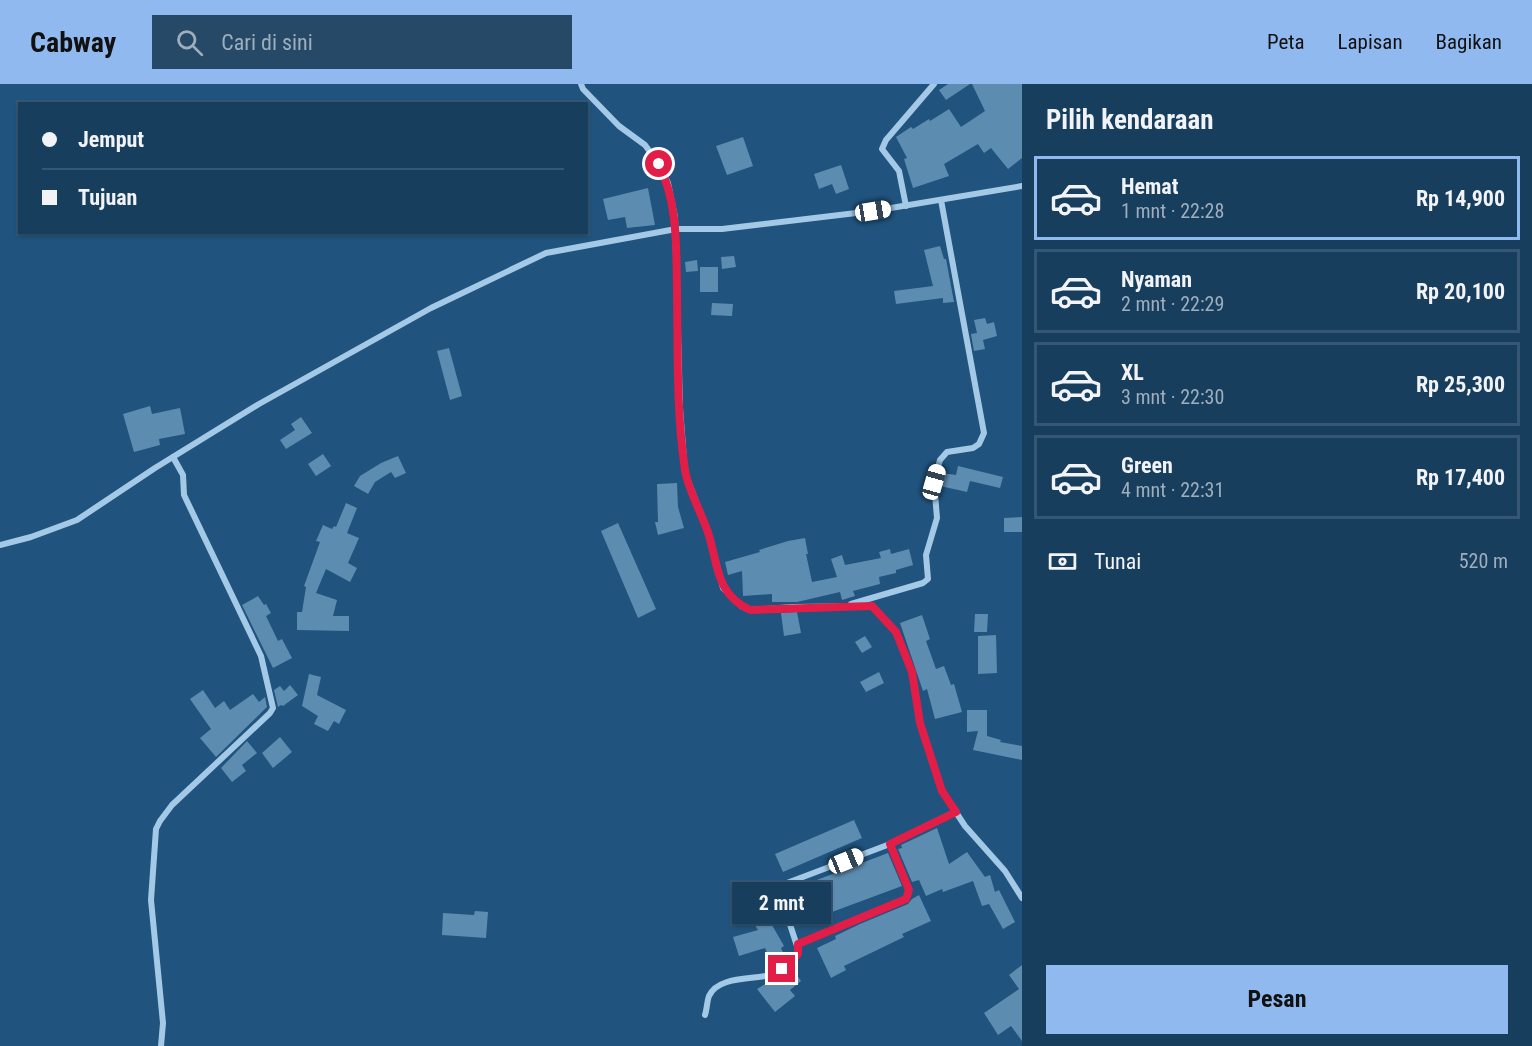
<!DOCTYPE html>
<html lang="id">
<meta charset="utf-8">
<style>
body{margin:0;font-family:"Roboto Condensed",sans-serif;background:#254967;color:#f1f3f6;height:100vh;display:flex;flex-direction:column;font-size:22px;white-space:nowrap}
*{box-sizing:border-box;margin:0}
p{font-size:20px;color:#9faebc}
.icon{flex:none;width:33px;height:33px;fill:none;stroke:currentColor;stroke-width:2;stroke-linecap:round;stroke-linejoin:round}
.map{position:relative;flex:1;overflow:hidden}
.details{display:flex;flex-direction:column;background:#183e5e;width:510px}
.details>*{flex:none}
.top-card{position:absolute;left:18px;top:18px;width:570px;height:132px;border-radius:0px;box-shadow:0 2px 4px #0004,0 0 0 2px #365773;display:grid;align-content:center;height:132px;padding:0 24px;background:#183e5e}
.end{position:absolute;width:27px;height:27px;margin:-14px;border:8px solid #e11d48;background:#fff;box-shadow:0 0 0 3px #fff}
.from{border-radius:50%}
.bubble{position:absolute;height:42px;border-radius:0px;background:#183e5e;box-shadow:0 2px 4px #0004,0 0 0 2px #365773;font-size:20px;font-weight:700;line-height:42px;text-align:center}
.car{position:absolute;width:18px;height:36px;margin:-18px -9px;border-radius:8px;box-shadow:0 0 4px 2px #0007;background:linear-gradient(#fff 24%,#345 0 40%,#fff 0 76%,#345 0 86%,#fff 0)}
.top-card b{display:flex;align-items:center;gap:21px;height:57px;font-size:22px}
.top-card b+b{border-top:2px solid #365773}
.top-card i{width:15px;height:15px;background:#f1f3f6}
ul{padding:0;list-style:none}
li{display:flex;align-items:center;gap:18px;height:84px;margin:0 12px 9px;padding:0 12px;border:3px solid #365773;border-radius:0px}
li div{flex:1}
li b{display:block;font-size:22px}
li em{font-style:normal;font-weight:700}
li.on{border-color:#90b9f0}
li>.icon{width:54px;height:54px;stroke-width:1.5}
h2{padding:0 24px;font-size:27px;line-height:72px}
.pay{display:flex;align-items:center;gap:15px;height:66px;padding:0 24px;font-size:22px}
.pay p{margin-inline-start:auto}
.action{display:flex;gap:12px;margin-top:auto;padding:12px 24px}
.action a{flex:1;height:69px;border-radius:0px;background:#90b9f0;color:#111;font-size:24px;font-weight:700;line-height:69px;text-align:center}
header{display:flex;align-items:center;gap:36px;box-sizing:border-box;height:84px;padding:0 30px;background:#90b9f0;color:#111}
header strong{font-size:28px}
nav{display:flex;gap:33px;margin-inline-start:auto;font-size:21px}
.search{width:420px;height:54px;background:#254967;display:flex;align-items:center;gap:15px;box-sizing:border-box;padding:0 21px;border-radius:0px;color:#9faebc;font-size:22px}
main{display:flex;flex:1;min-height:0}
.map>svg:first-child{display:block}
</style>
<header>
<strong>Cabway</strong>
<div class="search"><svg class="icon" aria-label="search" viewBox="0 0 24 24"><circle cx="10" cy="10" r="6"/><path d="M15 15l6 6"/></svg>Cari di sini</div>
<nav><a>Peta</a><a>Lapisan</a><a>Bagikan</a></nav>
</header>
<main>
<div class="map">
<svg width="1022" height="962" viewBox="0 0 1022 962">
<rect width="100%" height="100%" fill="#20537d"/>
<g fill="#5d8cb1">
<path d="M948 0H970L946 16 939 6Z"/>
<path d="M972 0H1022V74L1008 85 991 64 984 69 978 60 944 80 949 92 913 104 904 75 907 74 896 53 911 43 913 45 929 35 930 37 949 25 961 43 985 27Z"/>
<path d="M743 53 753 82 727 91 716 62Z"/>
<path d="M841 81 849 105 836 110 832 100 819 105 814 90Z"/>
<path d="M648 104 655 141 627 144 625 133 608 136 603 115Z"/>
<path d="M940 162 944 175H946L954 218 943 219V214L896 220 894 207 933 202 924 166Z"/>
<path d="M734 172 736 183 722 185 721 173Z"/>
<path d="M697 176 698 187 686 188 685 178Z"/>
<rect x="700" y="183" width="18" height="25"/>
<path d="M712 219 733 220 732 232 711 231Z"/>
<path d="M985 234 987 240 994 238 997 252 983 256 985 265 974 267 971 250 977 249 974 236Z"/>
<path d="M449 264 462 312 450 316 437 267Z"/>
<path d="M150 322 152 330 180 324 185 350 159 355 160 361 134 368 123 330Z"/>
<path d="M301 333 312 349 286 365 280 356 295 346 291 340Z"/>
<path d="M323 370 331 382 316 392 308 380Z"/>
<path d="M398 372 406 389 395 394 391 388 375 398 368 410 354 402 360 392 381 379Z"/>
<path d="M958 382 1003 393 1000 404 970 397 967 408 940 402 942 389 956 391Z"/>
<path d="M677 399 678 423 684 444 658 451 655 438H658L657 400Z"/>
<path d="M346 419 357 424 347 449 359 454 348 479 357 484 350 498 326 485 316 509 337 516 333 532H349V547L297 546V528H302L306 503 304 502 320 458 316 457 323 441 332 445 334 442 336 443Z"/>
<path d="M1022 433V448H1004V434Z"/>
<path d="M618 439 656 525 638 534 601 447Z"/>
<path d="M805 454 808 470H806L812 498 837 493 831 475 842 471 845 481 881 474 879 468 890 465 891 470 909 465 913 481 896 486V489L879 493 880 500 853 507 855 512 842 516 840 508 797 518H772V510L743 512 742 487 728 491 725 478 760 468 759 466 788 457Z"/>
<path d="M258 512 264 521 266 520 271 529 266 532 278 557 282 555 292 574 273 584 242 521Z"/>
<path d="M797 528 801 549 784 552 781 529Z"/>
<path d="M975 530H988L987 548H974Z"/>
<path d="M922 531 930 555 926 557 936 585 944 582 951 601 954 600 962 628 935 635 927 605 923 607 900 539Z"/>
<path d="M996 551 997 589 978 590V552Z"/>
<path d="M865 552 872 563 862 569 855 558Z"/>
<path d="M879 588 884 599 866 608 860 598Z"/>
<path d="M309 590 321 593 317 611 346 626 339 640 334 637 328 647 314 640 318 632 302 622Z"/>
<path d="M290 601 298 611 283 622 281 621 278 623 274 606 280 602 284 607Z"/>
<path d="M203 606 215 624 224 617 230 626 253 610 259 618 265 613 267 623 216 673 200 654 211 645 190 615Z"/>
<path d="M967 626H987V652L1001 656 1000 658 1022 662V676L973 666 978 647 967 648Z"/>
<path d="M280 653 292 668 273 684 262 669Z"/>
<path d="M247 657 257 669 242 681 246 687 232 698 221 684Z"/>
<path d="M854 736 862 754 783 788 775 770Z"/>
<path d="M937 744 949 780 967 768 985 793 990 791 995 808 999 806 1015 838 1003 845 989 820 982 822 973 797 943 808 942 805 926 812 919 796 912 798 898 765 902 764 901 761Z"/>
<path d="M888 769 902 802 797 841 785 808Z"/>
<path d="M919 811 931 837 902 850 904 853 844 882 846 886 831 894 817 864 836 855 835 852 860 840 908 820 912 815Z"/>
<path d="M475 827 488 828 486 854 442 851 443 829 474 831Z"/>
<path d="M768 834 784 862 781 864 786 875 774 884 765 864 739 872 733 853 758 846 755 841Z"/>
<path d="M1022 881V957L1011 942 998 951 984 929 1019 905 1009 891Z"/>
<path d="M792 884 801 897 790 906 795 912 775 928 757 905Z"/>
</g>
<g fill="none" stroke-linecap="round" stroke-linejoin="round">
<g stroke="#a3c9e7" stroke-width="6">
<path d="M581 0 583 5 619 42 645 61 659 80 668 99 675 133 680 324 685 389 709 451 723 504 741 522 750 526 793 523 872 522 896 548 912 588 920 639 942 707 965 742 1005 787 1022 814"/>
<path d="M906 122 899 87 882 65 886 56 934 0"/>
<path d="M0 461 31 453 77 436 155 384 259 320 431 224 546 169 676 145H722L873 127 1022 102"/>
<path d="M851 520 923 499 928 495 926 471 937 434 934 398 940 376 947 368 973 364 979 360 984 349 941 116"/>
<path d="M798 860 906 815 909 806 890 760"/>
<path d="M705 931C707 925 707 917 709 912 718 892 752 896 770 891 782 887 792 878 799 868L781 813 779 802 890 760 955 728"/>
<path d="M161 962 163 939 151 816 156 745 160 737 172 721 270 629 273 624 261 572 184 411 183 391 173 373"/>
</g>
</g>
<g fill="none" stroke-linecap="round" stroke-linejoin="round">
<path stroke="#e11d48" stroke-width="8" d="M659 80C678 121 676 160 677 205 678 265 676 327 685 386 689 410 704 432 710 455 718 485 718 511 750 526L872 522 896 548 912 588 920 639 942 707 956 728 890 760 909 806 906 815 798 860V870L782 885"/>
</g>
</svg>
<i class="end from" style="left:659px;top:80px"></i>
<i class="end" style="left:782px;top:885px"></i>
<div class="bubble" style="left:732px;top:798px;width:99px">2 mnt</div>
<i class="car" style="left:873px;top:127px;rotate:81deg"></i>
<i class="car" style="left:934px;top:398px;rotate:16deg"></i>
<i class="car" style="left:846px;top:777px;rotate:68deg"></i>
<div class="top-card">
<b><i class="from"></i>Jemput</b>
<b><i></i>Tujuan</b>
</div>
</div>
<section class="details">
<h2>Pilih kendaraan</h2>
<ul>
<li class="on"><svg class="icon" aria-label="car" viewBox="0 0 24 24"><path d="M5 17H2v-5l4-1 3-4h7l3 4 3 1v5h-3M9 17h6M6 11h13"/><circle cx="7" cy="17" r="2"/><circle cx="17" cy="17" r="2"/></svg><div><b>Hemat</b><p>1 mnt · 22:28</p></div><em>Rp 14,900</em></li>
<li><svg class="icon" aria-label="car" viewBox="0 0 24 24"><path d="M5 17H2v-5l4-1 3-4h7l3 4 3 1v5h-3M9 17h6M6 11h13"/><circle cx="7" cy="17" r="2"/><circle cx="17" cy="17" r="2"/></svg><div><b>Nyaman</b><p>2 mnt · 22:29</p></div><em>Rp 20,100</em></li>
<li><svg class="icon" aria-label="car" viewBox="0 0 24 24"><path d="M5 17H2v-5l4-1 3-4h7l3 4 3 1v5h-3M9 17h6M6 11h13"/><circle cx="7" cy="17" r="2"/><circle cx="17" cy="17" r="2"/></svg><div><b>XL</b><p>3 mnt · 22:30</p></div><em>Rp 25,300</em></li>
<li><svg class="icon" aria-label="car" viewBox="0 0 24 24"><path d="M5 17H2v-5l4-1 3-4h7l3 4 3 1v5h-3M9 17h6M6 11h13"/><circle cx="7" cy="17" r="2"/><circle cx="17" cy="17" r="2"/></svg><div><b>Green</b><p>4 mnt · 22:31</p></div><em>Rp 17,400</em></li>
</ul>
<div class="pay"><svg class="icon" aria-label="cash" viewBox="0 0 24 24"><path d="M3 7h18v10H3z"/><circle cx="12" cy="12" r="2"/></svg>Tunai<p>520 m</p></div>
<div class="action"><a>Pesan</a></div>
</section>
</main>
